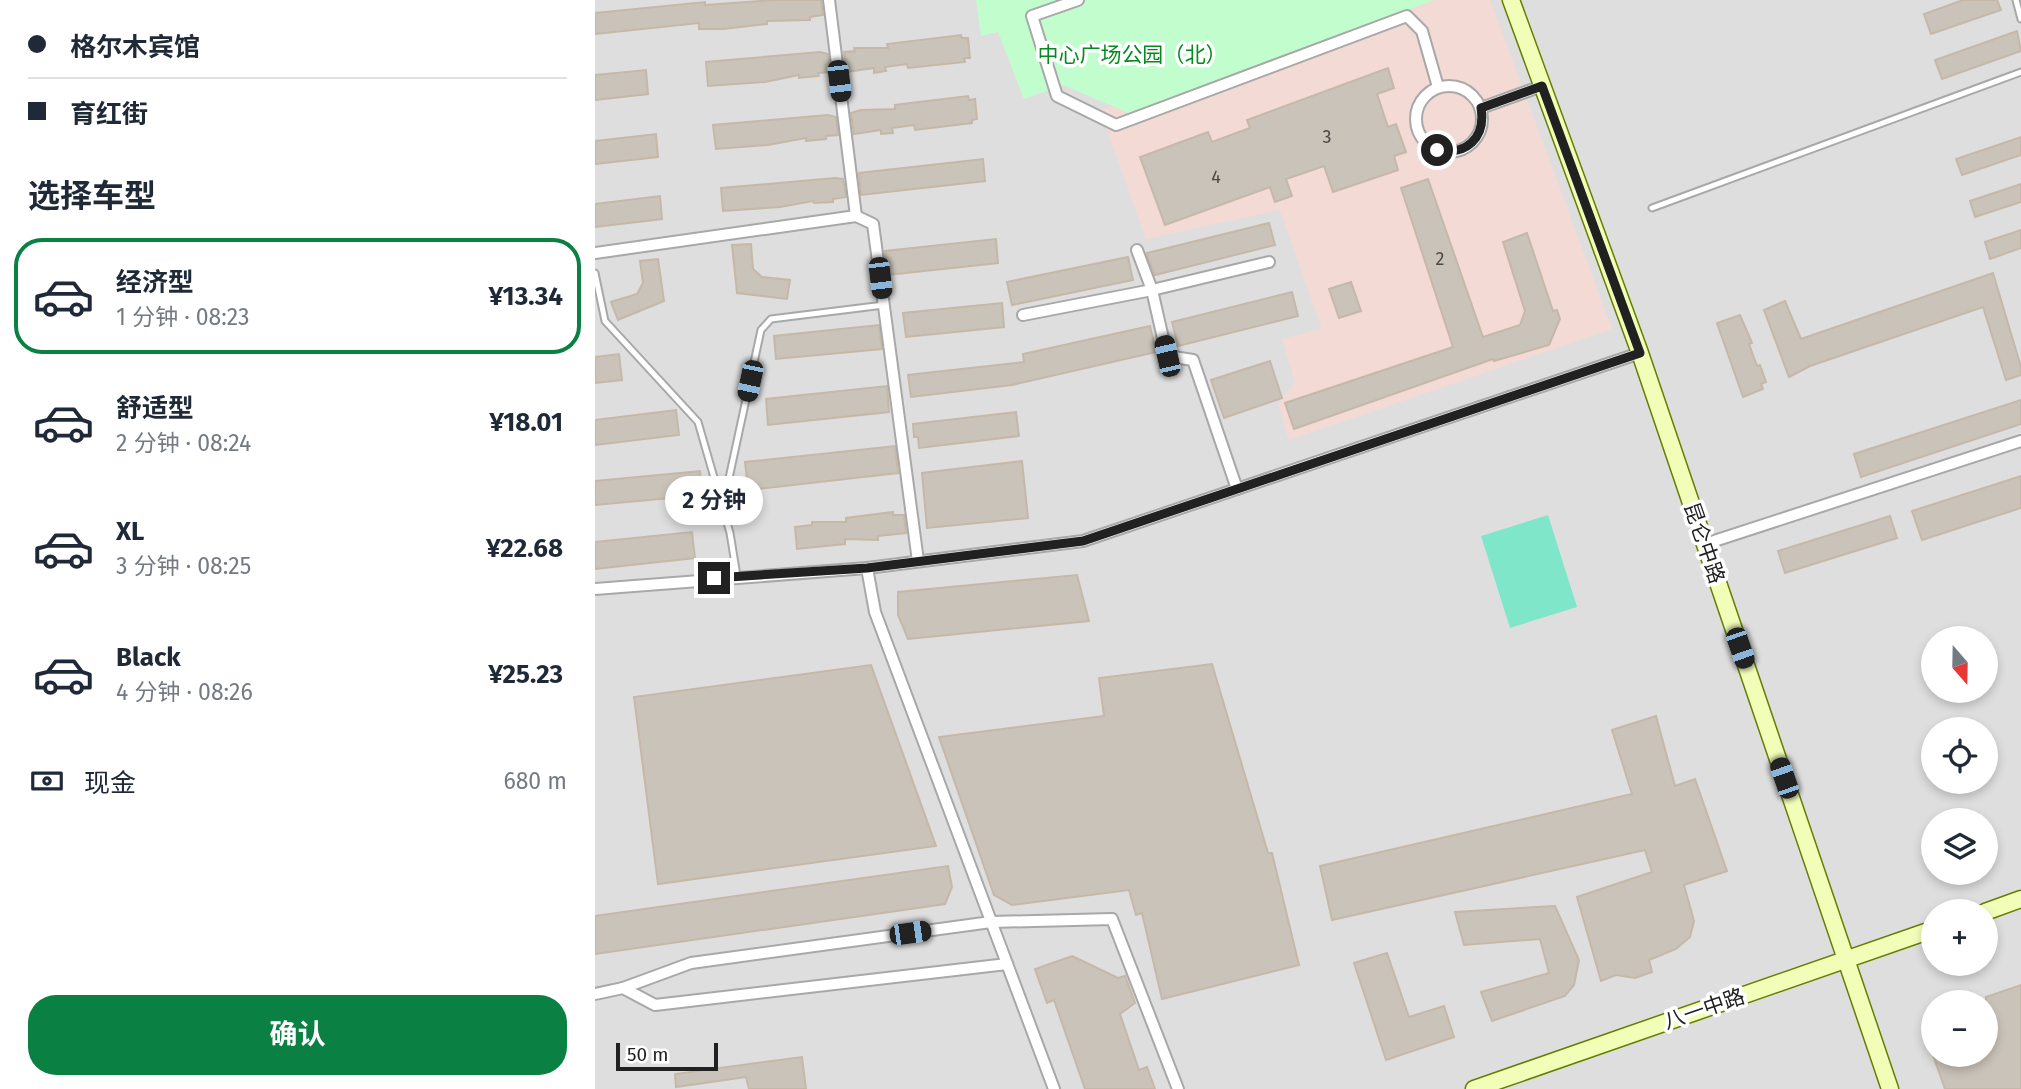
<!DOCTYPE html>
<html lang="zh">
<meta charset="utf-8">
<style>
body{margin:0;font-family:"Fira Sans","Noto Sans SC",sans-serif;background:#f6f6f7;color:#1f2937;height:100vh;display:flex;flex-direction:column;font-size:26px;white-space:nowrap}
*{box-sizing:border-box;margin:0}
p{font-size:23px;color:#747a83}
.icon{flex:none;width:38px;height:38px;fill:none;stroke:currentColor;stroke-width:2;stroke-linecap:round;stroke-linejoin:round}
.map{position:relative;flex:1;overflow:hidden}
.sheet{display:flex;flex-direction:column;background:#fff;width:595px}
.sheet>*{flex:none}
.banner{display:grid;align-content:center;height:154px;padding:0 28px;background:#fff}
.needle{width:46px;rotate:160deg}
.tools{position:absolute;left:1326px;top:626px;display:grid;gap:14px}
.tools a{display:grid;place-items:center;width:77px;height:77px;border-radius:50%;background:#fff;box-shadow:0 4px 10px #0003;font-size:35px}
.scale{position:absolute;left:21px;bottom:18px;width:102px;box-sizing:border-box;padding-left:7px;border:4px solid #212121;border-top:0;font-size:19px;line-height:24px;white-space:nowrap;color:#212121;-webkit-text-stroke:5px #fff;paint-order:stroke}
.end{position:absolute;width:32px;height:32px;margin:-16px;border:9px solid #212121;background:#fff;box-shadow:0 0 0 4px #fff}
.from{border-radius:50%}
.bubble{position:absolute;height:49px;border-radius:24px;background:#fff;box-shadow:0 4px 10px #0003;font-size:23px;font-weight:700;line-height:49px;text-align:center}
.car{position:absolute;width:21px;height:42px;margin:-21px -10px;border-radius:9px;box-shadow:0 0 5px 2px #0007;background:linear-gradient(#222 24%,#8ab4d8 0 40%,#222 0 76%,#8ab4d8 0 86%,#222 0)}
.banner b{display:flex;align-items:center;gap:24px;height:66px;font-size:26px}
.banner b+b{border-top:2px solid #e0e1e3}
.banner i{width:18px;height:18px;background:#1f2937}
ul{padding:0;list-style:none}
li{display:flex;align-items:center;gap:21px;height:116px;margin:0 14px 10px;padding:0 14px;border:4px solid transparent;border-radius:28px}
li div{flex:1}
li b{display:block;font-size:26px}
li em{font-style:normal;font-weight:700}
li.active{border-color:#0b8043}
li>.icon{width:63px;height:63px;stroke-width:1.5}
h2{padding:0 28px;font-size:32px;line-height:84px}
.pay{display:flex;align-items:center;gap:18px;height:77px;padding:0 28px;font-size:26px}
.pay p{margin-inline-start:auto}
.cta{display:flex;gap:14px;margin-top:auto;padding:14px 28px}
.cta a{flex:1;height:80px;border-radius:28px;background:#0b8043;color:#fff;font-size:28px;font-weight:700;line-height:80px;text-align:center}
main{display:flex;flex:1;min-height:0}
.map>svg:first-child{display:block}
</style>
<main>
<section class="sheet">
<div class="banner">
<b><i class="from"></i>格尔木宾馆</b>
<b><i></i>育红街</b>
</div>
<h2>选择车型</h2>
<ul>
<li class="active"><svg class="icon" aria-label="car" viewBox="0 0 24 24"><path d="M5 17H2v-5l4-1 3-4h7l3 4 3 1v5h-3M9 17h6M6 11h13"/><circle cx="7" cy="17" r="2"/><circle cx="17" cy="17" r="2"/></svg><div><b>经济型</b><p>1 分钟 · 08:23</p></div><em>¥13.34</em></li>
<li><svg class="icon" aria-label="car" viewBox="0 0 24 24"><path d="M5 17H2v-5l4-1 3-4h7l3 4 3 1v5h-3M9 17h6M6 11h13"/><circle cx="7" cy="17" r="2"/><circle cx="17" cy="17" r="2"/></svg><div><b>舒适型</b><p>2 分钟 · 08:24</p></div><em>¥18.01</em></li>
<li><svg class="icon" aria-label="car" viewBox="0 0 24 24"><path d="M5 17H2v-5l4-1 3-4h7l3 4 3 1v5h-3M9 17h6M6 11h13"/><circle cx="7" cy="17" r="2"/><circle cx="17" cy="17" r="2"/></svg><div><b>XL</b><p>3 分钟 · 08:25</p></div><em>¥22.68</em></li>
<li><svg class="icon" aria-label="car" viewBox="0 0 24 24"><path d="M5 17H2v-5l4-1 3-4h7l3 4 3 1v5h-3M9 17h6M6 11h13"/><circle cx="7" cy="17" r="2"/><circle cx="17" cy="17" r="2"/></svg><div><b>Black</b><p>4 分钟 · 08:26</p></div><em>¥25.23</em></li>
</ul>
<div class="pay"><svg class="icon" aria-label="cash" viewBox="0 0 24 24"><path d="M3 7h18v10H3z"/><circle cx="12" cy="12" r="2"/></svg>现金<p>680 m</p></div>
<div class="cta"><a>确认</a></div>
</section>
<div class="map">
<svg width="1426" height="1089" viewBox="0 0 1426 1089">
<rect width="100%" height="100%" fill="#f2efe7"/>
<path fill="#dfdede" fill-rule="evenodd" d="M0 0H1426V1089H0ZM1339 639H1391V691H1339ZM1339 730H1391V782H1339ZM1339 821H1391V873H1339ZM1339 912H1391V964H1339ZM1339 1003H1391V1055H1339Z"/>
<path fill="#f3dad5" d="M839 0H895L1017 329 694 440 683 404 700 382 687 339 727 329 685 210 551 239 505 110 516 106 536 114Z"/>
<path fill="#c2fdce" d="M381 0H839L536 114 468 85 429 99 403 32 386 36Z"/>
<path fill="#80e6ca" d="M953 515 982 607 915 628 886 536Z"/>
<g fill="#cac3b9" stroke="#c5b8a8" stroke-width="2">
<path d="M179 0H226L228 15 215 17V20L172 21V24L128 29H104V23L0 34V13L110 2V5Z"/>
<path d="M1368 0H1402L1406 10 1336 34 1329 14Z"/>
<path d="M1422 31 1426 51 1347 79 1340 60Z"/>
<path d="M366 35 367 38H373L375 58H369L370 62 313 68 312 64 290 67 291 71 279 73V68L251 72 249 52 260 51 259 48H293L292 44Z"/>
<path d="M225 52 233 54 235 72 223 73 224 76 204 78V75L170 82 113 86 111 62Z"/>
<path d="M793 68 799 88 782 94 793 127 801 124 811 152 799 156 803 170 738 192 729 166 691 179 697 196 680 202 675 187 570 225 545 157 613 132 617 142 655 128 652 120Z"/>
<path d="M51 70 53 94 0 100V75Z"/>
<path d="M373 96 374 100 380 99 382 119 377 120V123L320 130 319 125 297 128 298 133 286 134V130L259 134 256 113 266 110 300 109V105Z"/>
<path d="M233 115 241 117 243 135 231 136V139L211 141V138L173 145 121 149 118 125Z"/>
<path d="M61 134 63 157 0 164V141Z"/>
<path d="M1426 137V155L1367 175 1361 159Z"/>
<path d="M388 159 390 181 266 195 264 173Z"/>
<path d="M240 178 248 179 251 197 238 199V202L219 203 218 201 185 207 128 211 126 188Z"/>
<path d="M833 179 888 337 925 325 930 311 908 242 932 233 958 311 962 310 965 319 954 345 899 361 898 359 699 429 690 403 858 347 806 188Z"/>
<path d="M1426 184V202L1380 217 1375 201Z"/>
<path d="M65 196 67 219 0 227V204Z"/>
<path d="M674 223 680 245 560 275 553 258 552 253Z"/>
<path d="M1426 230V248L1395 259 1390 242Z"/>
<path d="M401 239 403 263 293 275 290 251Z"/>
<path d="M156 244 158 269 167 277 195 280 192 299 142 293 137 245Z"/>
<path d="M533 257 538 280 417 305 412 282Z"/>
<path d="M63 259 69 301 23 320 16 302 42 294 48 283 45 261Z"/>
<path d="M1398 273 1426 367V375L1411 380 1388 307 1215 366 1194 377 1169 310 1190 301 1206 339Z"/>
<path d="M756 282 766 311 744 318 734 289Z"/>
<path d="M697 292 703 316 583 346 577 322Z"/>
<path d="M407 303 409 327 311 337 308 313Z"/>
<path d="M1145 315 1157 343 1154 344 1162 366 1165 365 1171 382 1166 384 1168 389 1148 397 1122 323Z"/>
<path d="M284 325 287 349 181 359 179 336Z"/>
<path d="M555 326 561 352 417 385 316 397 313 375 429 362 428 354Z"/>
<path d="M24 354 27 380 0 383V357Z"/>
<path d="M675 361 687 398 629 418 616 380Z"/>
<path d="M292 386 294 412 173 425 171 399Z"/>
<path d="M1426 400V424L1266 477 1259 454Z"/>
<path d="M81 410 84 435 0 445V420Z"/>
<path d="M421 412 424 436 324 448 323 437H319L318 424Z"/>
<path d="M300 446 303 473 153 490 150 462Z"/>
<path d="M427 461 433 518 332 528 327 473Z"/>
<path d="M105 471 107 495 0 505V481Z"/>
<path d="M1426 476V508L1327 540 1317 511Z"/>
<path d="M298 512V515H309L311 533 283 536V540L250 539V544L202 549 200 527 217 525V522H251V518Z"/>
<path d="M1295 516 1302 538 1190 573 1183 551Z"/>
<path d="M97 532 100 558 0 569V542Z"/>
<path d="M482 575 494 621 313 639 303 615V592Z"/>
<path d="M617 664 673 853H677L704 965 567 999 547 913 541 915 534 890 417 905 399 895 344 737 509 716 504 678Z"/>
<path d="M276 665 341 846 63 884 39 697Z"/>
<path d="M1061 716 1080 786 1100 779 1132 871 1089 885 1099 921 1095 937 1081 949 1054 960 1057 972 1040 978 1021 975 1006 981 982 897 1057 872 1050 850 737 920 725 866 1037 794 1017 730Z"/>
<path d="M353 866 357 887 350 904 0 954V916Z"/>
<path d="M960 906 984 960 979 985 970 996 897 1021 886 992 954 973 945 939 869 945 860 912Z"/>
<path d="M792 953 814 1017 849 1006 859 1037 791 1060 759 963Z"/>
<path d="M477 956 523 978 530 976 540 1003 525 1014 544 1070 552 1067 560 1089H490L459 1000 452 1003 440 969Z"/>
<path d="M1426 985V1089H1350L1338 1055H1391V997Z"/>
<path d="M207 1057 211 1089H154L151 1077 81 1087 80 1074Z"/>
</g>
<g fill="none" stroke-linecap="round" stroke-linejoin="round">
<defs>
<g id="lane">
<path d="M1421 0 1426 19"/>
<path d="M1057 208 1426 72"/>
<path d="M0 273 10 321 103 422 135 533 142 576"/>
<path d="M128 506 166 330 176 319 289 305"/>
</g>
<g id="street">
<path d="M234 0 261 216 278 224 323 561"/>
<path d="M483 0 437 16 462 96 521 125 812 16 827 31 843 87"/>
<circle cx="854" cy="119" r="33"/>
<path d="M886 108 947 86"/>
<path d="M542 250 557 290 572 356 598 360 642 489"/>
<path d="M0 253 261 216"/>
<path d="M428 315 557 290 674 262"/>
<path d="M1110 544 1426 441"/>
<path d="M272 568 280 612 459 1089"/>
<path d="M0 589 272 568 488 541 1045 353"/>
<path d="M28 988 96 963 396 922 517 919 583 1089"/>
<path d="M0 994 28 988 60 1005 412 964"/>
</g>
<g id="secondary">
<path d="M916 0 1045 353 1295 1089"/>
<path d="M1390 912 1426 899"/>
<path d="M879 1089 1339 929"/>
</g>
</defs>
<use href="#lane" stroke="#a8a8a8" stroke-width="9"/>
<use href="#street" stroke="#a8a8a8" stroke-width="14"/>
<use href="#secondary" stroke="#637f00" stroke-width="19"/>
<use href="#lane" stroke="#fff" stroke-width="5"/>
<use href="#street" stroke="#fff" stroke-width="10"/>
<use href="#secondary" stroke="#f2feb8" stroke-width="16"/>
</g>
<g fill="none" stroke-linecap="round" stroke-linejoin="round">
<path stroke="#212121" stroke-width="9" d="M119 578 272 568 488 541 1045 353 947 86 886 108C891 138 871 156 842 150"/>
</g>
<g text-anchor="middle" stroke-width="7" stroke-linejoin="round" paint-order="stroke">
<g font-size="18" fill="#4b4a47">
<text x="732" y="143">3</text>
<text x="621" y="183">4</text>
<text x="845" y="265">2</text>
</g>
<g font-size="21" fill="#048a1e" stroke="#fff">
<text x="537" y="62">中心广场公园（北）</text>
</g>
<g font-size="21" fill="#212121" stroke="#fff">
<text transform="translate(1109 543) rotate(71)" y="7">昆仑中路</text>
<text transform="translate(1109 1009) rotate(-19)" y="7">八一中路</text>
</g>
</g>
</svg>
<div class="tools">
<a><svg class="needle" viewBox="-14 -14 28 28"><path d="M0-13l5 13h-10z" fill="#e53935"/><path d="M0 13l5-13h-10z" fill="#747a83"/></svg></a>
<a><svg class="icon" aria-label="locate" viewBox="0 0 24 24"><circle cx="12" cy="12" r="6"/><path d="M12 2v4M12 18v4M2 12h4M18 12h4"/></svg></a>
<a><svg class="icon" aria-label="layers" viewBox="0 0 24 24"><path d="M12 4l9 5-9 5-9-5zM3 14l9 5 9-5"/></svg></a>
<a>+</a>
<a>−</a>
</div>
<div class="scale">50 m</div>
<i class="end from" style="left:842px;top:150px"></i>
<i class="end" style="left:119px;top:578px"></i>
<div class="bubble" style="left:70px;top:476px;width:98px">2 分钟</div>
<i class="car" style="left:244px;top:81px;rotate:173deg"></i>
<i class="car" style="left:285px;top:278px;rotate:173deg"></i>
<i class="car" style="left:572px;top:356px;rotate:347deg"></i>
<i class="car" style="left:155px;top:381px;rotate:192deg"></i>
<i class="car" style="left:1145px;top:648px;rotate:161deg"></i>
<i class="car" style="left:1189px;top:778px;rotate:341deg"></i>
<i class="car" style="left:315px;top:933px;rotate:82deg"></i>
</div>
</main>
